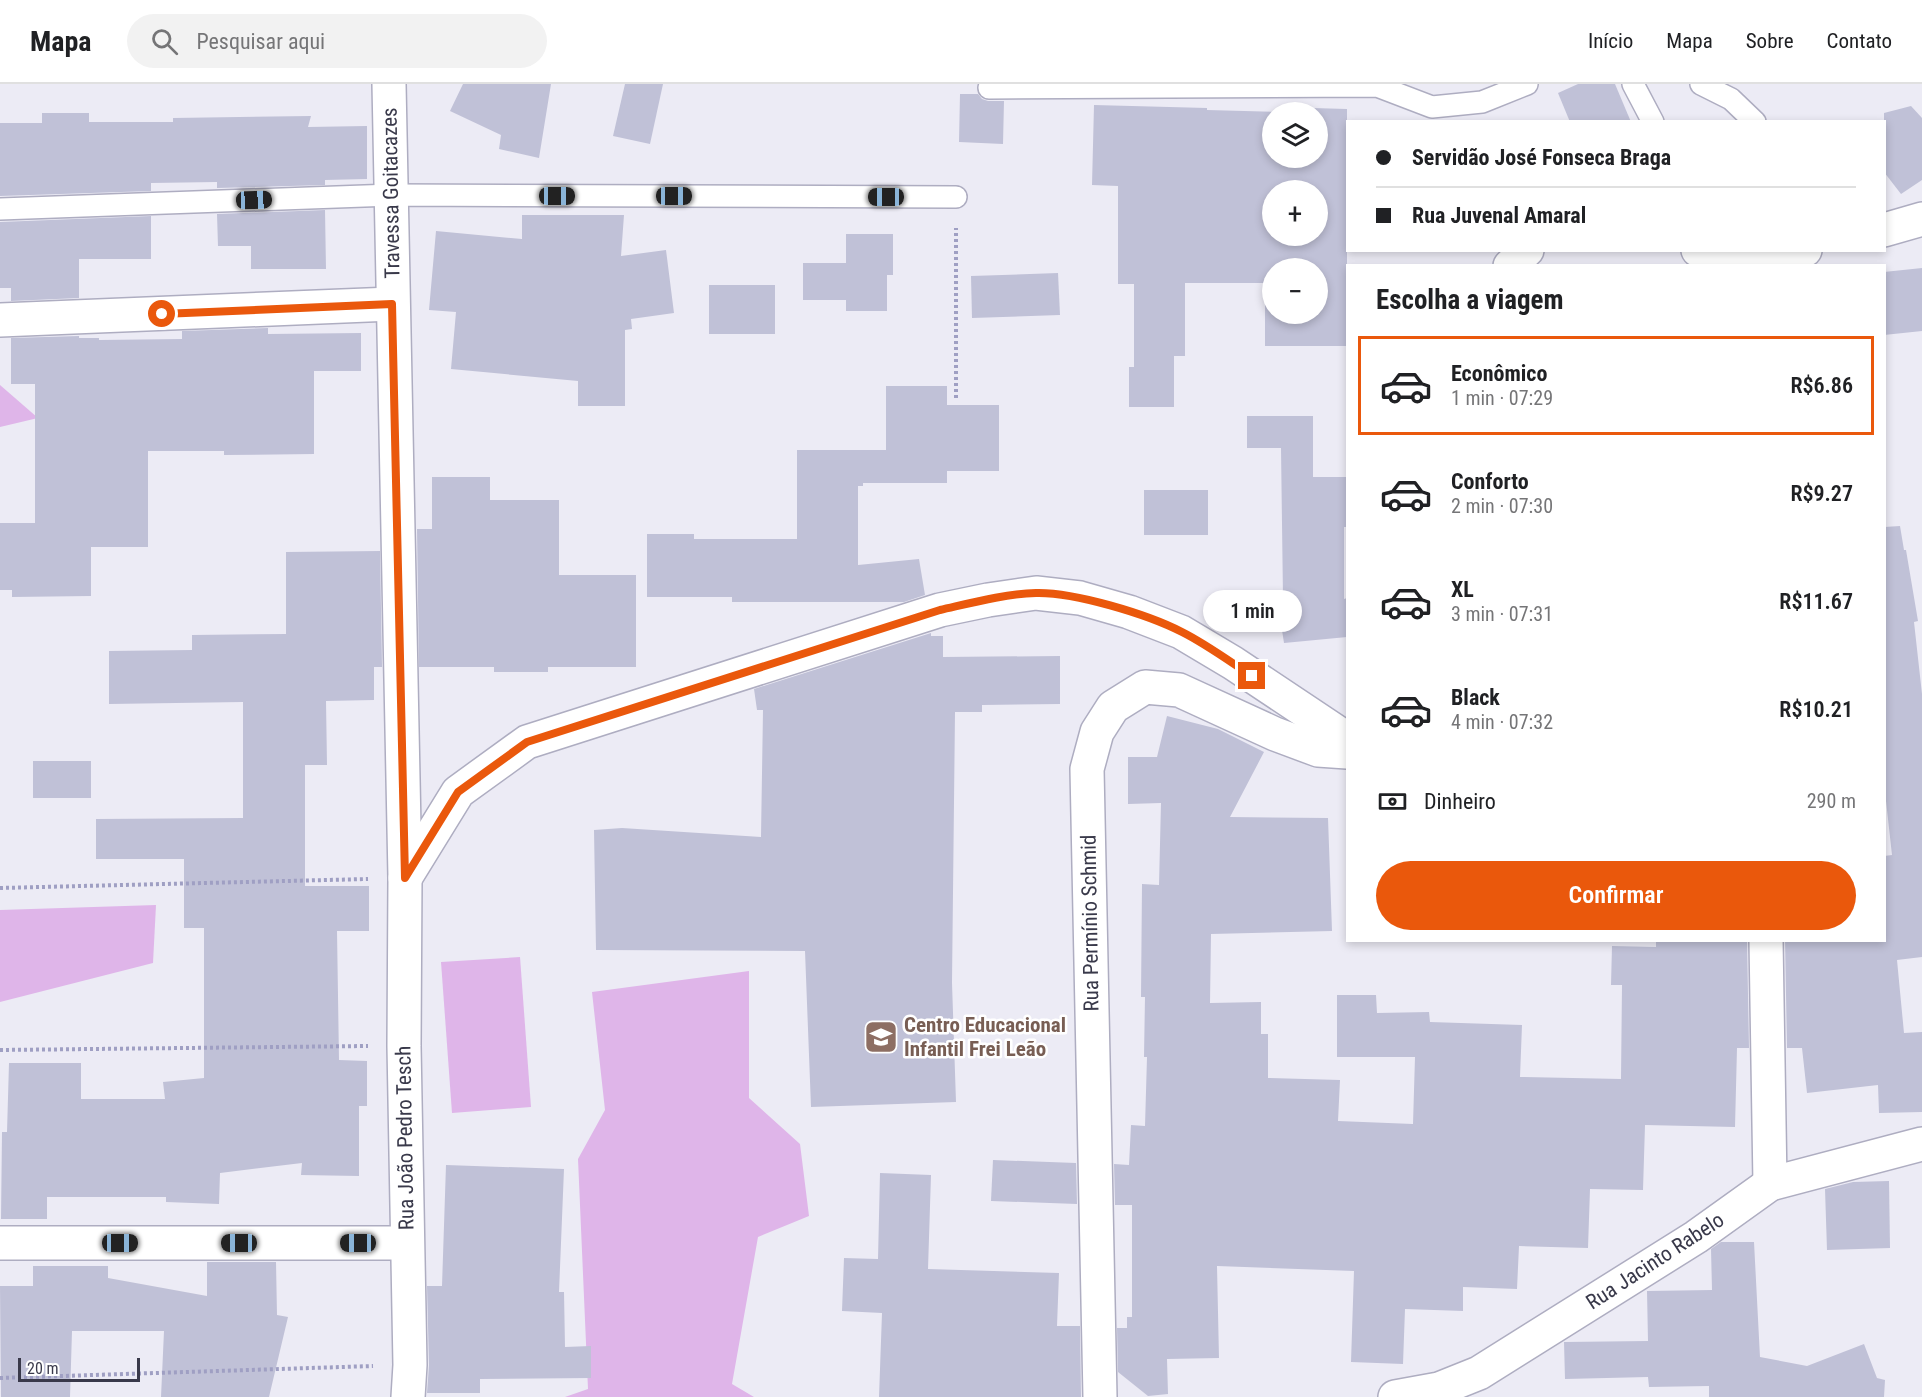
<!DOCTYPE html>
<html lang="pt">
<meta charset="utf-8">
<style>
body{margin:0;font-family:"Roboto Condensed",sans-serif;background:#f2f2f2;color:#202124;height:100vh;display:flex;flex-direction:column;font-size:22px;white-space:nowrap}
*{box-sizing:border-box;margin:0}
p{font-size:20px;color:#757577}
.icon{flex:none;width:33px;height:33px;fill:none;stroke:currentColor;stroke-width:2;stroke-linecap:round;stroke-linejoin:round}
.map{position:relative;flex:1;overflow:hidden}
.sheet{position:absolute;left:1346px;top:180px;width:540px;height:678px;display:flex;flex-direction:column;background:#fff;border-radius:0px;box-shadow:0 3px 9px #0003}
.sheet>*{flex:none}
.top-card{position:absolute;left:1346px;top:36px;width:540px;height:132px;border-radius:0px;box-shadow:0 3px 9px #0003;display:grid;align-content:center;height:132px;padding:0 30px;background:#fff}
.tools{position:absolute;left:1262px;top:18px;display:grid;gap:12px}
.tools a{display:grid;place-items:center;width:66px;height:66px;border-radius:50%;background:#fff;box-shadow:0 3px 9px #0003;font-size:30px}
.scale{position:absolute;left:18px;bottom:15px;width:122px;box-sizing:border-box;padding-left:6px;border:3px solid #39394a;border-top:0;font-size:16px;line-height:21px;white-space:nowrap;color:#39394a;-webkit-text-stroke:4px #fff;paint-order:stroke}
.end{position:absolute;width:27px;height:27px;margin:-14px;border:8px solid #ea580c;background:#fff;box-shadow:0 0 0 3px #fff}
.from{border-radius:50%}
.bubble{position:absolute;height:42px;border-radius:21px;background:#fff;box-shadow:0 3px 9px #0003;font-size:20px;font-weight:600;line-height:42px;text-align:center}
.car{position:absolute;width:18px;height:36px;margin:-18px -9px;border-radius:8px;box-shadow:0 0 4px 2px #0007;background:linear-gradient(#222 24%,#8ab4d8 0 40%,#222 0 76%,#8ab4d8 0 86%,#222 0)}
.top-card b{display:flex;align-items:center;gap:21px;height:57px;font-size:22px}
.top-card b+b{border-top:2px solid #e0e0e0}
.top-card i{width:15px;height:15px;background:#202124}
ul{padding:0;list-style:none}
li{display:flex;align-items:center;gap:18px;height:99px;margin:0 12px 9px;padding:0 18px;border:3px solid transparent;border-radius:0px}
li div{flex:1}
li b{display:block;font-size:22px}
li em{font-style:normal;font-weight:600}
li.selected{border-color:#ea580c}
li>.icon{width:54px;height:54px;stroke-width:1.5}
h2{padding:0 30px;font-size:27px;line-height:72px}
.pay{display:flex;align-items:center;gap:15px;height:66px;padding:0 30px;font-size:22px}
.pay p{margin-inline-start:auto}
.cta{display:flex;gap:12px;margin-top:auto;padding:12px 30px}
.cta a{flex:1;height:69px;border-radius:36px;background:#ea580c;color:#fff;font-size:24px;font-weight:600;line-height:69px;text-align:center}
header{display:flex;align-items:center;gap:36px;box-sizing:border-box;height:84px;padding:0 30px;background:#fff;border-bottom:2px solid #e0e0e0}
header strong{font-size:28px}
nav{display:flex;gap:33px;margin-inline-start:auto;font-size:21px}
.search{width:420px;height:54px;background:#f2f2f2;display:flex;align-items:center;gap:15px;box-sizing:border-box;padding:0 21px;border-radius:33px;color:#757577;font-size:22px}
.map>svg:first-child{display:block}
</style>
<header>
<strong>Mapa</strong>
<div class="search"><svg class="icon" aria-label="search" viewBox="0 0 24 24"><circle cx="10" cy="10" r="6"/><path d="M15 15l6 6"/></svg>Pesquisar aqui</div>
<nav><a>Início</a><a>Mapa</a><a>Sobre</a><a>Contato</a></nav>
</header>
<div class="map">
<svg width="1922" height="1313" viewBox="0 0 1922 1313">
<rect width="100%" height="100%" fill="#ecebf5"/>
<g fill="#dfb5e9">
<path d="M0 301 38 334 0 343Z"/>
<path d="M156 821 153 879 0 918V826Z"/>
<path d="M520 873 531 1023 452 1029 441 878Z"/>
<path d="M749 887V1014L800 1060 809 1132 758 1153 732 1300 754 1313H565L588 1305 578 1075 605 1026 592 908Z"/>
</g>
<g fill="#c0c1d7" fill-rule="evenodd">
<path d="M463 0H551L539 74 499 65 501 51 450 27Z"/>
<path d="M625 0H663L650 60 613 52Z"/>
<path d="M1578 0H1615L1631 38H1570L1558 9Z"/>
<path d="M960 10H978L982 15 988 17H1004L1003 60 959 58Z"/>
<path d="M1094 21 1207 24V26L1278 28V23L1347 25V262H1265V199H1185V272H1174V323H1129V283H1134V200H1118V102L1092 101ZM1272 28H1317V74H1272ZM1272 106H1317V152H1272ZM1272 184H1317V230H1272Z"/>
<path d="M1911 22 1922 34V96L1901 110 1884 88V29Z"/>
<path d="M42 29H89V38H173V34L311 32 308 43 367 42V95L325 96V101L217 104V98L151 99V107L0 112V39H42Z"/>
<path d="M325 126 326 185H251V162H218L217 130Z"/>
<path d="M522 131H624L621 172 666 166 674 229 631 235 632 245 625 246V322H578V297L451 285 456 228 429 226 436 147 522 155Z"/>
<path d="M151 132V175H79V214L11 217V204H0V138Z"/>
<path d="M846 150H893V191H887V227H846V216H803V179H846Z"/>
<path d="M1922 184V247L1884 251V188Z"/>
<path d="M1058 189 1060 231 972 234 971 192Z"/>
<rect x="709" y="201" width="66" height="49"/>
<path d="M268 244V250L361 249V287H314V370L224 371V367H148V463H91V512L12 513V506H0V439H35V300H11V254L79 252V254H99V256L182 255V247Z"/>
<path d="M886 302H947V321H999V387H947V399H863V402H858V481L919 475 925 511 904 518H732V513H647V450H694V455H797V366H886Z"/>
<path d="M1247 332H1313V393H1347V443H1344V515L1347 514V553L1284 559 1277 514H1283L1281 364H1247Z"/>
<path d="M432 393H490V416H559V491H636V583H548V588H494V583H419L417 445H432Z"/>
<rect x="1144" y="406" width="64" height="45"/>
<path d="M1900 442 1904 466H1906L1918 537 1914 538 1922 610V873L1897 876 1904 949 1922 948V1028L1879 1029 1878 1001 1807 1009 1802 964H1787L1785 856H1884V772L1892 771 1884 699V443Z"/>
<path d="M380 467 382 583H374V616L326 617 327 681H305V802H369V847H337L339 976 367 977V1022H359V1092L301 1091 302 1079 220 1089 219 1120 166 1118V1113H47V1135H1L2 1048H7L9 979H81V1015H165L163 998 204 994V844H184V775H96V735L243 734V618L109 620V567L192 566V551L286 550V468Z"/>
<path d="M931 549V552H943V573L1060 572V620L982 621V628H955L952 899 956 1018 811 1023 805 867 596 866 594 746 622 744 761 753 763 626H757L754 605Z"/>
<path d="M1167 632 1218 645 1264 668 1230 733 1328 734 1332 847 1211 850 1210 919 1261 918V950H1268V994L1340 996 1338 1037 1413 1040 1415 973H1337V911H1376L1377 929 1429 928 1430 938 1522 941 1520 993 1621 995 1622 901H1611L1612 862 1656 863V856H1747L1749 964H1737L1735 1043 1645 1041 1643 1106 1590 1105 1588 1164 1519 1162 1517 1205 1463 1203V1227L1405 1225 1403 1280 1351 1278 1354 1187 1217 1182 1219 1274 1167 1275 1168 1310 1148 1312 1118 1288 1117 1244H1127V1233H1132V1121H1115L1114 1080 1129 1081 1131 1041 1145 1042 1147 973H1144L1145 913H1141L1142 800 1159 801 1161 719 1128 720V673H1157Z"/>
<rect x="33" y="677" width="58" height="37"/>
<path d="M993 1076 1076 1079 1077 1120 991 1117Z"/>
<path d="M446 1081 564 1085 559 1208H564L565 1263 591 1262V1294L480 1295V1309H427L429 1281 427 1202H442Z"/>
<path d="M880 1089 931 1091 928 1185 1059 1189 1057 1242H1080L1081 1313H879L882 1229 842 1227 844 1174 878 1175Z"/>
<path d="M1889 1097 1890 1164 1827 1166 1825 1105 1853 1098Z"/>
<path d="M1721 1158H1754L1760 1273 1807 1282 1864 1260 1877 1294 1885 1296 1884 1313H1709V1302L1649 1303 1648 1293 1565 1295 1564 1258 1648 1257 1647 1207 1712 1206 1711 1165Z"/>
<path d="M207 1178H276L277 1231 288 1233 269 1313H161L164 1247H72L70 1313H1L0 1202H33V1182H108V1194L207 1212Z"/>
</g>
<g fill="none" stroke-linecap="round" stroke-linejoin="round">
<defs>
<g id="service">
<path d="M1633 0 1653 38"/>
<path d="M1701 0 1731 15 1755 38"/>
<path d="M989 4 1377 2 1432 23 1482 18 1527 0"/>
<path d="M0 125 392 111 956 113"/>
</g>
<g id="minor">
<path d="M389 0 405 794 404 962 410 1281 408 1313"/>
<path d="M1884 146 1922 135"/>
<path d="M1698 166 1745 179 1805 166"/>
<path d="M1510 182 1527 166"/>
<path d="M0 236 392 220"/>
<path d="M405 794 458 708 527 658 940 526 988 516 1036 509 1080 514 1129 528 1181 548 1233 579 1347 655"/>
<path d="M1766 856 1770 1100"/>
<path d="M0 1159H406"/>
<path d="M1100 1313 1087 685 1097 648 1113 623 1145 603 1179 606 1275 650 1318 666 1347 668"/>
<path d="M1395 1313 1439 1305 1479 1289 1696 1153 1770 1100 1922 1060"/>
</g>
</defs>
<use href="#service" stroke="#aeadc1" stroke-width="24"/>
<use href="#minor" stroke="#aeadc1" stroke-width="36"/>
<g stroke="#9f9fc3" stroke-width="4" stroke-dasharray="3 3" stroke-linecap="butt">
<path d="M956 314V144"/>
<path d="M0 804 368 795"/>
<path d="M0 966 368 962"/>
<path d="M0 1294 373 1282"/>
</g>
<use href="#service" stroke="#fff" stroke-width="21"/>
<use href="#minor" stroke="#fff" stroke-width="33"/>
</g>
<g fill="none" stroke-linecap="round" stroke-linejoin="round">
<path stroke="#ea580c" stroke-width="8" d="M162 230 392 220 405 794 458 708 527 658 940 526C971 519 1004 510 1036 509 1074 508 1147 530 1182 548 1206 560 1229 577 1252 592"/>
</g>
<defs>
<symbol id="school-square" viewBox="-11 -11 22 22"><rect x="-9" y="-9" width="18" height="18" rx="4" fill="#8d6e63" stroke="#fff"/><path d="M0-5L7-2L0 1L-7-2ZM-4 1L0 2.5L4 1V4Q0 6-4 4Z" fill="#fff"/></symbol>
</defs>
<g fill-rule="evenodd">
<use href="#school-square" x="862" y="934" width="38" height="38"/>
</g>
<g text-anchor="middle" stroke-width="5" stroke-linejoin="round" paint-order="stroke">
<g font-size="21" fill="#39394a" stroke="#fff">
<text transform="translate(391 109) rotate(-91)" y="7">Travessa Goitacazes</text>
<text transform="translate(1090 839) rotate(-91)" y="7">Rua Permínio Schmid</text>
<text transform="translate(405 1054) rotate(-91)" y="7">Rua João Pedro Tesch</text>
<text transform="translate(1655 1177) rotate(-33)" y="7">Rua Jacinto Rabelo</text>
</g>
<g font-size="21" font-weight="bold" fill="#785e54" stroke="#fff" text-anchor="start">
<text x="904" y="948">Centro Educacional<tspan x="904" dy="24">Infantil Frei Leão</tspan></text>
</g>
</g>
</svg>
<div class="tools">
<a><svg class="icon" aria-label="layers" viewBox="0 0 24 24"><path d="M12 4l9 5-9 5-9-5zM3 14l9 5 9-5"/></svg></a>
<a>+</a>
<a>−</a>
</div>
<div class="scale">20 m</div>
<i class="end from" style="left:162px;top:230px"></i>
<i class="end" style="left:1252px;top:592px"></i>
<div class="bubble" style="left:1203px;top:506px;width:99px">1 min</div>
<i class="car" style="left:557px;top:112px;rotate:90deg"></i>
<i class="car" style="left:674px;top:112px;rotate:90deg"></i>
<i class="car" style="left:886px;top:113px;rotate:270deg"></i>
<i class="car" style="left:254px;top:116px;rotate:88deg"></i>
<i class="car" style="left:120px;top:1159px;rotate:90deg"></i>
<i class="car" style="left:239px;top:1159px;rotate:270deg"></i>
<i class="car" style="left:358px;top:1159px;rotate:270deg"></i>
<div class="top-card">
<b><i class="from"></i>Servidão José Fonseca Braga</b>
<b><i></i>Rua Juvenal Amaral</b>
</div>
<section class="sheet">
<h2>Escolha a viagem</h2>
<ul>
<li class="selected"><svg class="icon" aria-label="car" viewBox="0 0 24 24"><path d="M5 17H2v-5l4-1 3-4h7l3 4 3 1v5h-3M9 17h6M6 11h13"/><circle cx="7" cy="17" r="2"/><circle cx="17" cy="17" r="2"/></svg><div><b>Econômico</b><p>1 min · 07:29</p></div><em>R$6.86</em></li>
<li><svg class="icon" aria-label="car" viewBox="0 0 24 24"><path d="M5 17H2v-5l4-1 3-4h7l3 4 3 1v5h-3M9 17h6M6 11h13"/><circle cx="7" cy="17" r="2"/><circle cx="17" cy="17" r="2"/></svg><div><b>Conforto</b><p>2 min · 07:30</p></div><em>R$9.27</em></li>
<li><svg class="icon" aria-label="car" viewBox="0 0 24 24"><path d="M5 17H2v-5l4-1 3-4h7l3 4 3 1v5h-3M9 17h6M6 11h13"/><circle cx="7" cy="17" r="2"/><circle cx="17" cy="17" r="2"/></svg><div><b>XL</b><p>3 min · 07:31</p></div><em>R$11.67</em></li>
<li><svg class="icon" aria-label="car" viewBox="0 0 24 24"><path d="M5 17H2v-5l4-1 3-4h7l3 4 3 1v5h-3M9 17h6M6 11h13"/><circle cx="7" cy="17" r="2"/><circle cx="17" cy="17" r="2"/></svg><div><b>Black</b><p>4 min · 07:32</p></div><em>R$10.21</em></li>
</ul>
<div class="pay"><svg class="icon" aria-label="cash" viewBox="0 0 24 24"><path d="M3 7h18v10H3z"/><circle cx="12" cy="12" r="2"/></svg>Dinheiro<p>290 m</p></div>
<div class="cta"><a>Confirmar</a></div>
</section>
</div>
